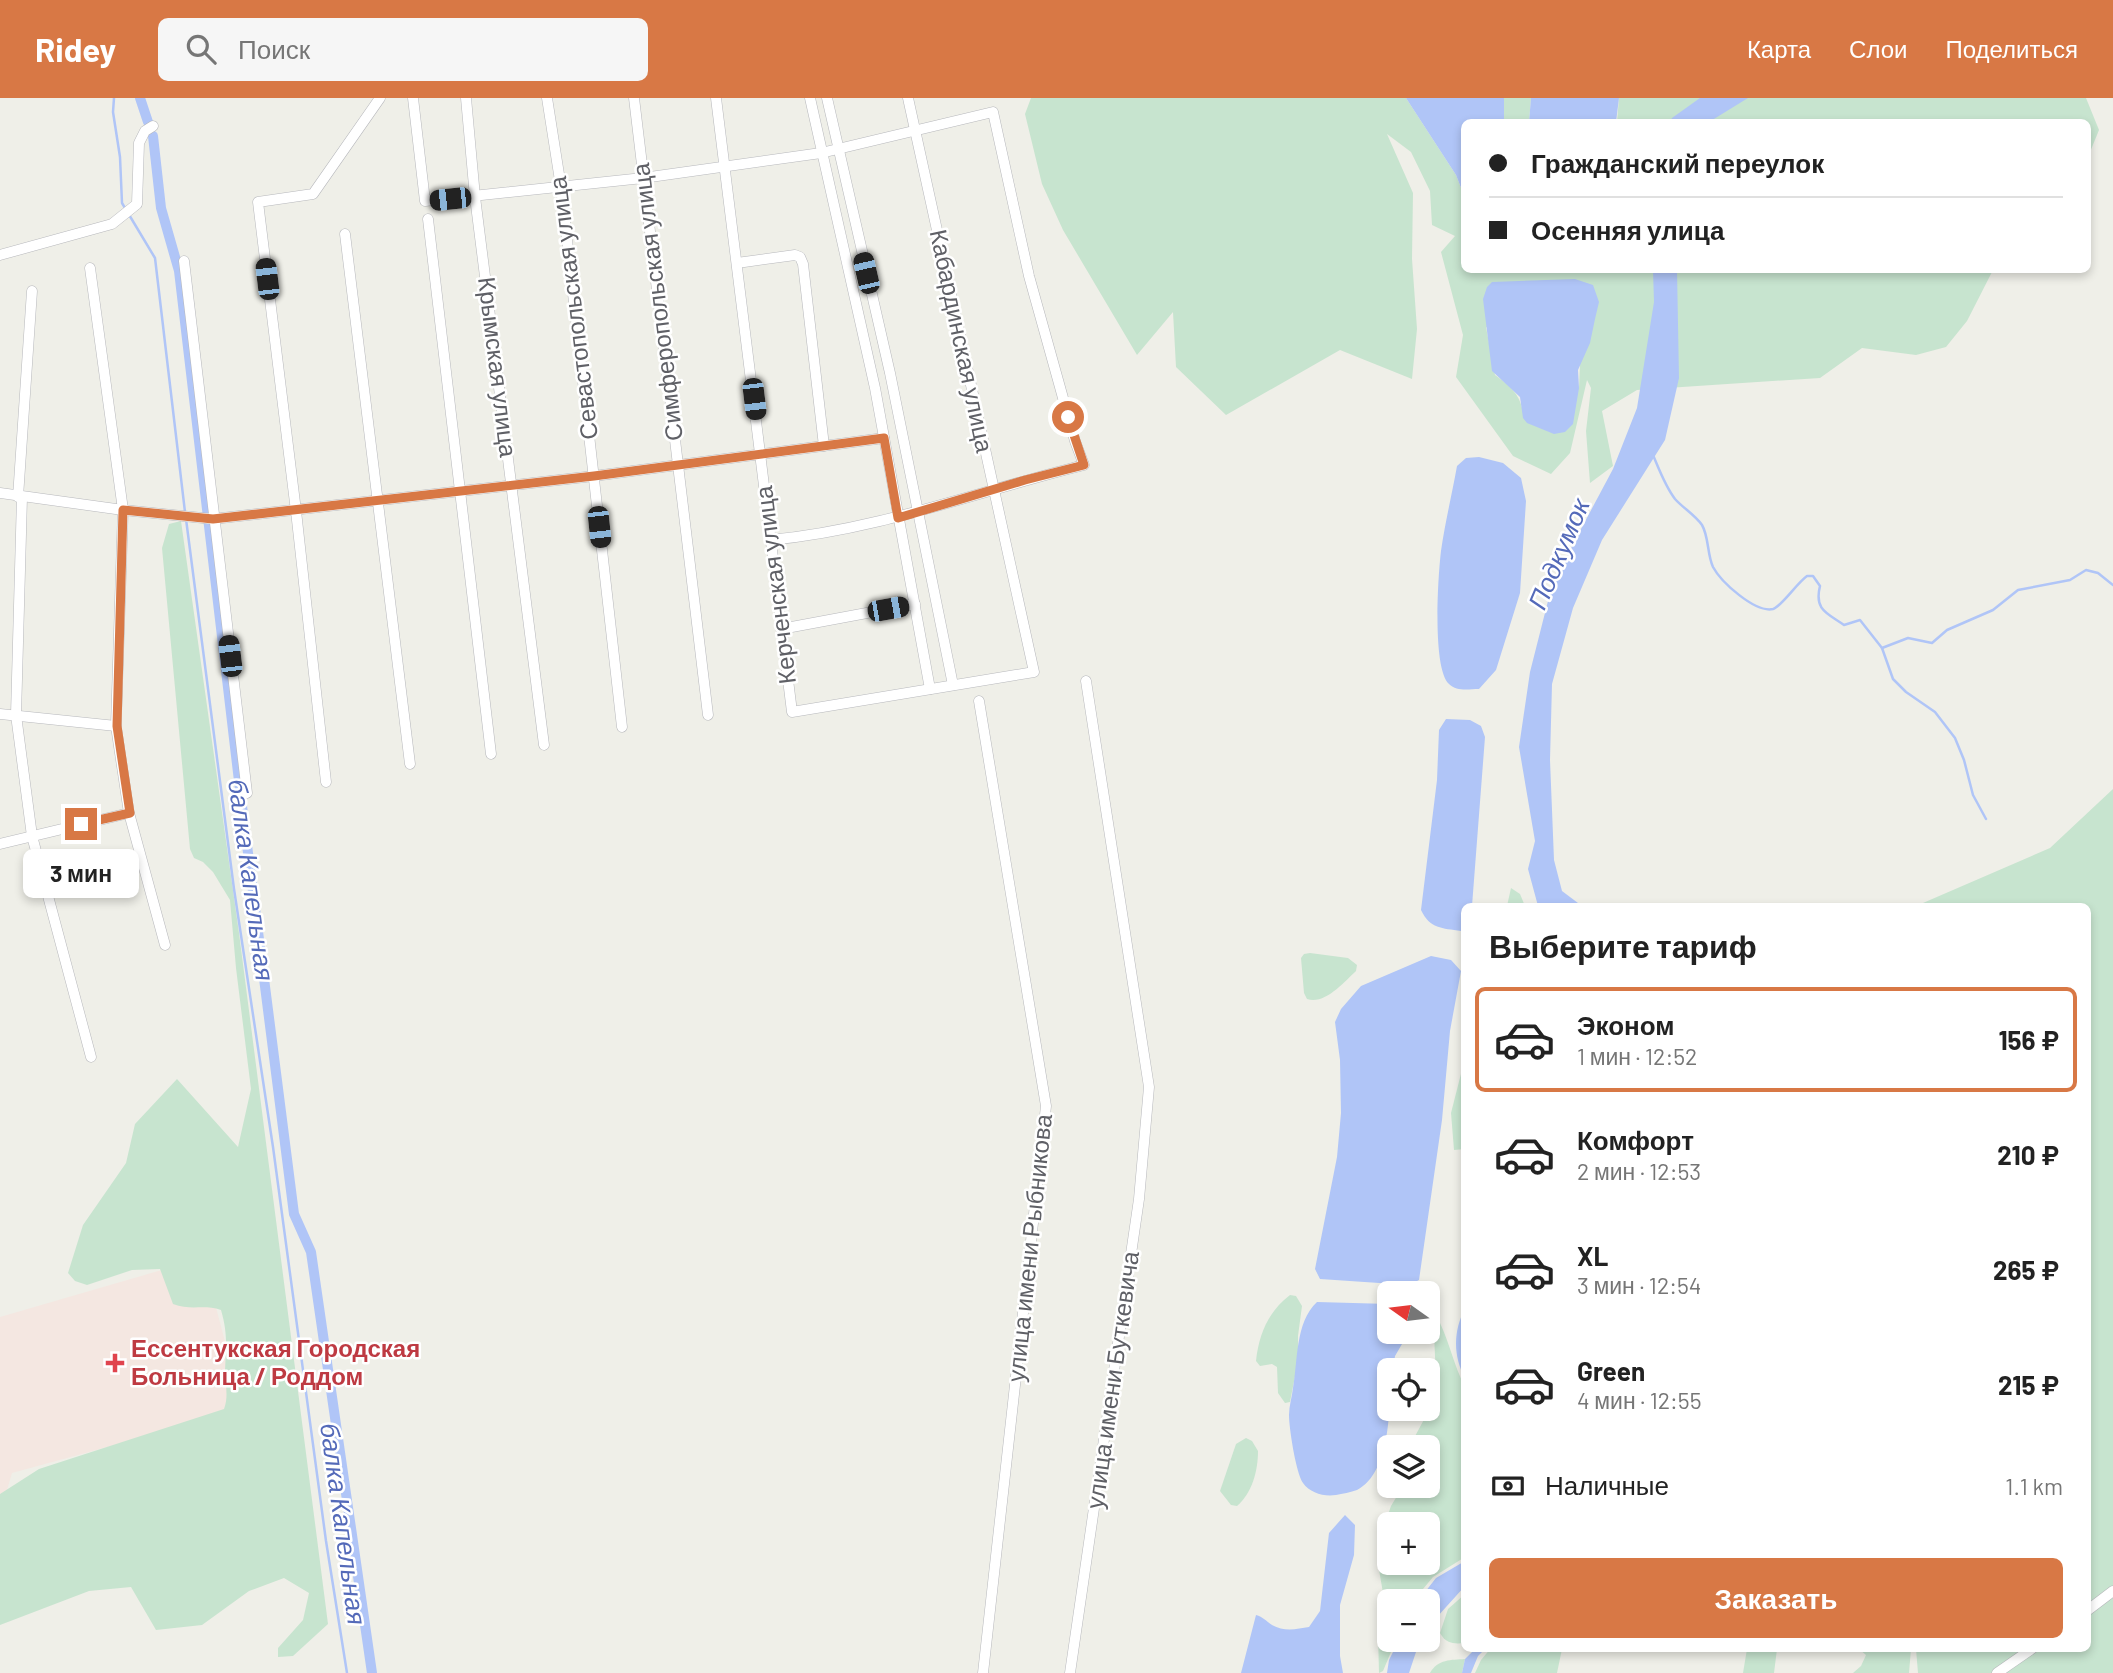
<!DOCTYPE html>
<html lang="ru">
<meta charset="utf-8">
<style>
body{margin:0;font-family:Barlow,sans-serif;background:#f6f6f6;color:#222;height:100vh;display:flex;flex-direction:column;font-size:26px;white-space:nowrap}
*{box-sizing:border-box;margin:0}
p{font-size:23px;color:#767676}
.icon{flex:none;width:38px;height:38px;fill:none;stroke:currentColor;stroke-width:2;stroke-linecap:round;stroke-linejoin:round}
.map{position:relative;flex:1;overflow:hidden}
.side{position:absolute;left:1461px;top:805px;width:630px;height:749px;display:flex;flex-direction:column;background:#fff;border-radius:10px;box-shadow:0 4px 10px #0003}
.side>*{flex:none}
.top-card{position:absolute;left:1461px;top:21px;width:630px;height:154px;border-radius:10px;box-shadow:0 4px 10px #0003;display:grid;align-content:center;height:154px;padding:0 28px;background:#fff}
.needle{width:46px;rotate:284deg}
.tools{position:absolute;left:1377px;top:1183px;display:grid;gap:14px}
.tools a{display:grid;place-items:center;width:63px;height:63px;border-radius:10px;background:#fff;box-shadow:0 4px 10px #0003;font-size:35px}
.end{position:absolute;width:32px;height:32px;margin:-16px;border:9px solid #d87845;background:#fff;box-shadow:0 0 0 4px #fff}
.from{border-radius:50%}
.bubble{position:absolute;height:49px;border-radius:10px;background:#fff;box-shadow:0 4px 10px #0003;font-size:23px;font-weight:700;line-height:49px;text-align:center}
.car{position:absolute;width:21px;height:42px;margin:-21px -10px;border-radius:9px;box-shadow:0 0 5px 2px #0007;background:linear-gradient(#222 24%,#8ab4d8 0 40%,#222 0 76%,#8ab4d8 0 86%,#222 0)}
.top-card b{display:flex;align-items:center;gap:24px;height:66px;font-size:26px}
.top-card b+b{border-top:2px solid #e0e0e0}
.top-card i{width:18px;height:18px;background:#222}
ul{padding:0;list-style:none}
li{display:flex;align-items:center;gap:21px;height:105px;margin:0 14px 10px;padding:0 14px;border:4px solid transparent;border-radius:10px}
li div{flex:1}
li b{display:block;font-size:26px}
li em{font-style:normal;font-weight:700}
li.on{border-color:#d87845}
li>.icon{width:63px;height:63px;stroke-width:1.5}
h2{padding:0 28px;font-size:32px;line-height:84px}
.pay{display:flex;align-items:center;gap:18px;height:77px;padding:0 28px;font-size:26px}
.pay p{margin-inline-start:auto}
.cta{display:flex;gap:14px;margin-top:auto;padding:14px 28px}
.cta a{flex:1;height:80px;border-radius:10px;background:#d87845;color:#fff;font-size:28px;font-weight:700;line-height:80px;text-align:center}
header{display:flex;align-items:center;gap:42px;box-sizing:border-box;height:98px;padding:0 35px;background:#d87845;color:#fff}
header strong{font-size:33px}
nav{display:flex;gap:38px;margin-inline-start:auto;font-size:24px}
.search{width:490px;height:63px;background:#f6f6f6;display:flex;align-items:center;gap:18px;box-sizing:border-box;padding:0 24px;border-radius:10px;color:#767676;font-size:26px}
.map>svg:first-child{display:block}
</style>
<header>
<strong>Ridey</strong>
<div class="search"><svg class="icon" aria-label="search" viewBox="0 0 24 24"><circle cx="10" cy="10" r="6"/><path d="M15 15l6 6"/></svg>Поиск</div>
<nav><a>Карта</a><a>Слои</a><a>Поделиться</a></nav>
</header>
<div class="map">
<svg width="2113" height="1575" viewBox="0 0 2113 1575">
<rect width="100%" height="100%" fill="#efefe8"/>
<path fill="#f4e7e1" d="M203 1160 243 1312 12 1375 0 1416V1219Z"/>
<g fill="#c7e4cf" fill-rule="evenodd">
<path d="M1031 0H1406L1456 77 1465 100V172H1993L1967 223 1946 249 1916 257 1862 250 1820 280 1637 292 1602 313 1613 368 1590 385 1586 333 1591 290 1587 282 1570 355 1551 376 1513 358 1456 279 1463 237 1441 154 1455 138 1432 127 1430 93 1411 54 1387 36 1413 95 1412 161 1417 231 1412 281 1340 252 1226 317 1176 269 1173 214 1137 257 1063 132 1042 86 1025 16ZM1486 229 1580 266 1579 290 1523 313C1519 295 1510 288 1495 277Z"/>
<path d="M1504 0H1531L1529 24H1504Z"/>
<path d="M1619 0H2086L2099 32 2088 59V24H1617Z"/>
<path d="M181 423 239 835 328 1526 293 1558 278 1559V1550L303 1522 309 1495 284 1480 249 1493 202 1527 156 1532 131 1489 89 1493 0 1527V1396L39 1371 224 1311C229 1297 225 1287 225 1273 226 1248 228 1236 221 1212 204 1206 191 1213 173 1206L160 1171 132 1172 87 1187 75 1183 68 1175 83 1127 126 1065 135 1026 177 981 238 1049 251 991 236 870 230 802 213 774 203 764 194 760 190 751 162 450 169 426Z"/>
<path d="M2113 691V1575H1918L1916 1551 2088 1550V808H1916L2050 750Z"/>
<path d="M1511 790 1520 796 1525 808H1507Z"/>
<path d="M1310 855 1348 860 1357 867 1356 873C1344 884 1325 907 1307 901L1304 895 1301 860 1304 856Z"/>
<path d="M1465 960V1051L1454 1052 1451 1015Z"/>
<path d="M1290 1197 1296 1198 1302 1208 1298 1238V1263L1290 1304 1285 1305 1278 1295 1277 1269 1272 1266 1260 1268 1256 1263C1259 1236 1268 1214 1290 1197Z"/>
<path d="M1440 1225C1450 1246 1454 1268 1465 1289V1459L1433 1479 1413 1503H1390V1542H1396L1383 1573 1379 1575 1378 1536 1385 1506 1379 1472 1381 1437 1391 1408 1403 1388H1428V1349H1412L1413 1342 1428 1314 1436 1281 1434 1235ZM1390 1426H1428V1465H1390Z"/>
<path d="M1246 1340 1252 1343 1258 1353C1258 1373 1252 1395 1237 1408L1231 1407 1220 1393 1236 1346Z"/>
<path d="M1465 1496V1545C1454 1546 1446 1546 1440 1535L1448 1511Z"/>
<path d="M1491 1550H1562V1551L1557 1575H1475L1481 1562Z"/>
<path d="M1747 1551H1777L1774 1575H1743Z"/>
<path d="M1859 1551H1911L1909 1575H1853L1861 1568 1866 1557Z"/>
<path d="M1465 1561 1462 1575H1430C1438 1561 1451 1562 1465 1561Z"/>
</g>
<g fill="#b0c5f7">
<path d="M1406 0H1504V24H1465V100L1456 77Z"/>
<path d="M1531 0H1619L1616 24H1529Z"/>
<path d="M1700 0H1748L1709 24H1670L1672 20Z"/>
<path d="M1653 172H1677L1679 280 1665 342 1602 442 1573 510 1552 586 1550 662 1554 762 1562 793 1582 808H1538L1528 771 1535 743 1519 649 1530 574 1549 499 1573 446 1613 371 1637 310 1654 204Z"/>
<path d="M1575 181 1593 187 1599 204 1595 221 1590 245 1578 272 1579 290 1573 326 1565 334 1554 336 1527 325 1523 320 1520 299 1492 273 1483 201 1487 189 1492 184Z"/>
<path d="M1479 359 1503 365 1521 380 1526 403 1520 495 1496 572 1479 591C1469 591 1457 594 1449 586 1432 570 1438 478 1441 453 1445 425 1452 396 1457 368L1466 360Z"/>
<path d="M1446 621 1470 622 1481 628 1485 639 1472 808H1465V827L1461 833C1442 830 1430 831 1421 812L1437 682 1439 632Z"/>
<path d="M1431 858 1451 862 1461 873 1450 933 1442 1022 1419 1182 1409 1187 1320 1181 1315 1171 1337 1059 1341 1015 1340 962 1335 924 1341 911 1361 888Z"/>
<path d="M1317 1204 1389 1206 1390 1234H1409L1395 1258 1393 1272H1390C1390 1305 1392 1374 1357 1392 1351 1394 1342 1396 1336 1397 1324 1399 1310 1395 1303 1385 1296 1375 1289 1330 1289 1317 1289 1308 1292 1299 1293 1290 1298 1262 1295 1225 1317 1204Z"/>
<path d="M1465 1210V1281C1453 1257 1453 1234 1465 1210Z"/>
<path d="M1345 1417 1355 1427 1354 1457 1340 1507V1558L1343 1575H1241L1256 1517C1263 1519 1266 1523 1272 1527 1284 1534 1297 1531 1309 1529L1320 1513 1329 1435Z"/>
<path d="M1465 1463V1488L1428 1529V1503H1418L1436 1480Z"/>
<path d="M1399 1542H1420L1409 1575H1387L1389 1562Z"/>
<path d="M1475 1551H1485L1478 1558 1471 1575H1462L1465 1561Z"/>
</g>
<g fill="none" stroke-linecap="round" stroke-linejoin="round">
<g stroke="#b0c5f7" stroke-width="2.5">
<path d="M114 0 113 14 120 59 122 105 155 160 185 414"/>
<path d="M148 24 153 38"/>
<path d="M1653 357C1659 371 1665 388 1675 401 1683 410 1695 417 1702 427 1709 439 1707 456 1713 469 1721 484 1755 515 1773 511 1781 509 1797 485 1807 478H1813L1820 488C1814 512 1827 515 1844 527L1860 522 1882 550 1893 581 1906 594 1935 614 1955 640 1964 662 1973 697 1986 721"/>
<path d="M186 421 234 791 273 1049 326 1443 347 1575"/>
<path d="M1882 550 1908 540 1932 545 1947 532 1993 512 2018 492 2070 482 2086 472 2098 475 2113 487"/>
</g>
<g stroke="#b0c5f7" stroke-width="10">
<path d="M140 0 148 24"/>
<path d="M153 38 161 110 179 173 241 700 294 1116 311 1154 372 1575"/>
</g>
<defs>
<g id="minor">
<path d="M413 0 425 103 643 80 821 55 993 14 1029 178 1075 343 1084 367C979 393 878 432 770 442"/>
<path d="M466 0 475 99 544 647"/>
<path d="M547 0 561 89 622 629"/>
<path d="M634 0 708 617"/>
<path d="M716 0 792 614 1034 574 908 0"/>
<path d="M810 0 875 290 930 591"/>
<path d="M827 0 890 275 953 587"/>
<path d="M428 121 491 656"/>
<path d="M345 136 410 666"/>
<path d="M0 157 112 126 137 106 139 45 145 33 153 28"/>
<path d="M184 163 247 695"/>
<path d="M737 165 795 157 800 159 803 166 824 348"/>
<path d="M90 170 123 412 116 628 129 715 165 847"/>
<path d="M0 395 123 412 213 421 594 378 884 340"/>
<path d="M18 399 32 193"/>
<path d="M22 399 16 617 32 738 91 959"/>
<path d="M781 531 915 506"/>
<path d="M979 603 1046 1008 983 1575"/>
<path d="M0 616 116 628"/>
<path d="M326 684 296 413 258 104 313 96 380 0"/>
<path d="M0 746 129 715"/>
<path d="M2088 1512 2113 1493"/>
<path d="M1070 1575 1139 1101 1149 989 1086 583"/>
<path d="M1997 1575 2033 1550"/>
</g>
</defs>
<use href="#minor" stroke="#b7b8bc" stroke-width="11"/>
<use href="#minor" stroke="#fff" stroke-width="10"/>
</g>
<g fill="none" stroke-linecap="round" stroke-linejoin="round">
<path stroke="#d87845" stroke-width="9" d="M81 726 130 715 117 628 123 412 213 421 594 378 884 340 898 420 1025 382 1084 367 1068 319"/>
</g>
<path fill="#e0444e" stroke="#fff" stroke-width="2.5" d="M111.5 1254.5h7v7h7v7h-7v7h-7v-7h-7v-7h7z"/>
<g text-anchor="middle" stroke-width="5" stroke-linejoin="round" paint-order="stroke">
<g font-size="24" fill="#5f6066" stroke="#fff">
<text transform="translate(658 204) rotate(-97)" y="8">Симферопольская улица</text>
<text transform="translate(574 210) rotate(-97)" y="8">Севастопольская улица</text>
<text transform="translate(961 243) rotate(78)" y="8">Кабардинская улица</text>
<text transform="translate(497 269) rotate(83)" y="8">Крымская улица</text>
<text transform="translate(776 487) rotate(-97)" y="8">Керченская улица</text>
<text transform="translate(1030 1150) rotate(-84)" y="8">улица имени Рыбникова</text>
<text transform="translate(1113 1282) rotate(-82)" y="8">улица имени Буткевича</text>
</g>
<g font-size="24" font-weight="bold" fill="#be3a42" stroke="#fff" text-anchor="start">
<text x="131" y="1259">Ессентукская Городская<tspan x="131" dy="28">Больница / Роддом</tspan></text>
</g>
<g font-size="26" font-style="italic" fill="#546ab9" stroke="#fff">
<text transform="translate(1559 456) rotate(-67)" y="9">Подкумок</text>
<text transform="translate(251 782) rotate(82)" y="9">балка Капельная</text>
<text transform="translate(343 1426) rotate(82)" y="9">балка Капельная</text>
</g>
</g>
</svg>
<div class="tools">
<a><svg class="needle" viewBox="-14 -14 28 28"><path d="M0-13l5 13h-10z" fill="#e53935"/><path d="M0 13l5-13h-10z" fill="#767676"/></svg></a>
<a><svg class="icon" aria-label="locate" viewBox="0 0 24 24"><circle cx="12" cy="12" r="6"/><path d="M12 2v4M12 18v4M2 12h4M18 12h4"/></svg></a>
<a><svg class="icon" aria-label="layers" viewBox="0 0 24 24"><path d="M12 4l9 5-9 5-9-5zM3 14l9 5 9-5"/></svg></a>
<a>+</a>
<a>−</a>
</div>
<i class="end from" style="left:1068px;top:319px"></i>
<i class="end" style="left:81px;top:726px"></i>
<div class="bubble" style="left:23px;top:751px;width:116px">3 мин</div>
<i class="car" style="left:450px;top:101px;rotate:264deg"></i>
<i class="car" style="left:866px;top:175px;rotate:347deg"></i>
<i class="car" style="left:267px;top:181px;rotate:353deg"></i>
<i class="car" style="left:754px;top:301px;rotate:173deg"></i>
<i class="car" style="left:599px;top:429px;rotate:174deg"></i>
<i class="car" style="left:888px;top:511px;rotate:80deg"></i>
<i class="car" style="left:230px;top:558px;rotate:353deg"></i>
<div class="top-card">
<b><i class="from"></i>Гражданский переулок</b>
<b><i></i>Осенняя улица</b>
</div>
<section class="side">
<h2>Выберите тариф</h2>
<ul>
<li class="on"><svg class="icon" aria-label="car" viewBox="0 0 24 24"><path d="M5 17H2v-5l4-1 3-4h7l3 4 3 1v5h-3M9 17h6M6 11h13"/><circle cx="7" cy="17" r="2"/><circle cx="17" cy="17" r="2"/></svg><div><b>Эконом</b><p>1 мин · 12:52</p></div><em>156 ₽</em></li>
<li><svg class="icon" aria-label="car" viewBox="0 0 24 24"><path d="M5 17H2v-5l4-1 3-4h7l3 4 3 1v5h-3M9 17h6M6 11h13"/><circle cx="7" cy="17" r="2"/><circle cx="17" cy="17" r="2"/></svg><div><b>Комфорт</b><p>2 мин · 12:53</p></div><em>210 ₽</em></li>
<li><svg class="icon" aria-label="car" viewBox="0 0 24 24"><path d="M5 17H2v-5l4-1 3-4h7l3 4 3 1v5h-3M9 17h6M6 11h13"/><circle cx="7" cy="17" r="2"/><circle cx="17" cy="17" r="2"/></svg><div><b>XL</b><p>3 мин · 12:54</p></div><em>265 ₽</em></li>
<li><svg class="icon" aria-label="car" viewBox="0 0 24 24"><path d="M5 17H2v-5l4-1 3-4h7l3 4 3 1v5h-3M9 17h6M6 11h13"/><circle cx="7" cy="17" r="2"/><circle cx="17" cy="17" r="2"/></svg><div><b>Green</b><p>4 мин · 12:55</p></div><em>215 ₽</em></li>
</ul>
<div class="pay"><svg class="icon" aria-label="cash" viewBox="0 0 24 24"><path d="M3 7h18v10H3z"/><circle cx="12" cy="12" r="2"/></svg>Наличные<p>1.1 km</p></div>
<div class="cta"><a>Заказать</a></div>
</section>
</div>
